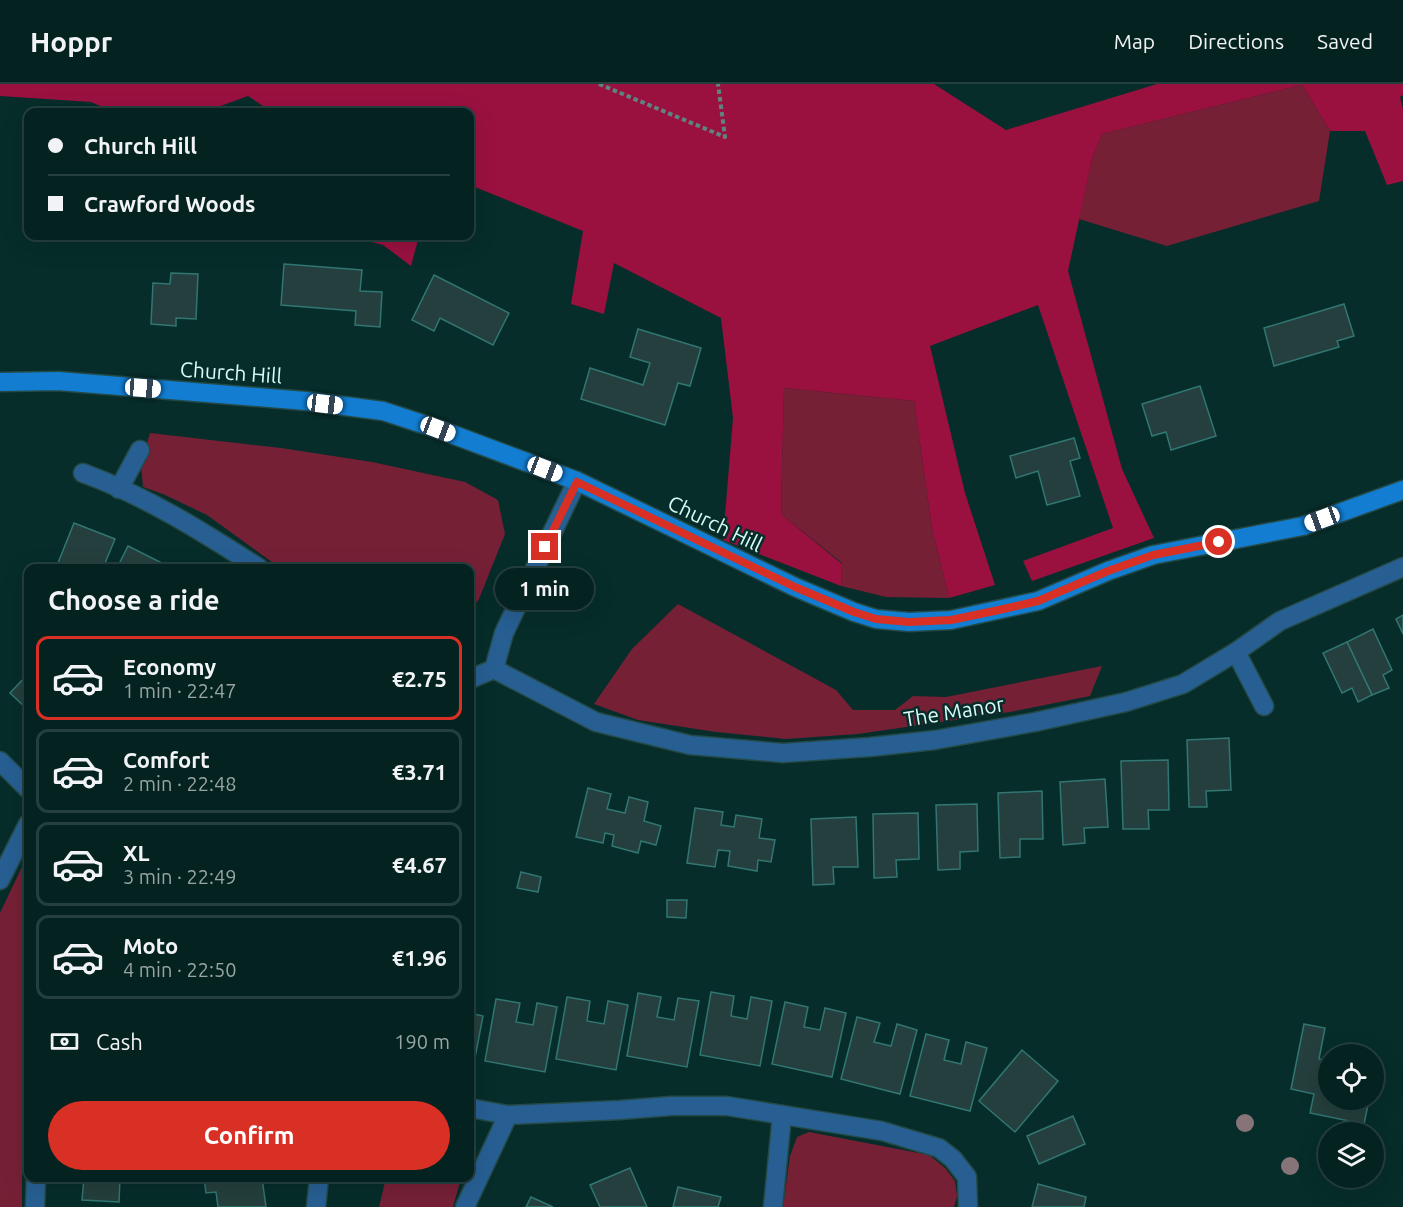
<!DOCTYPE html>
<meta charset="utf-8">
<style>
body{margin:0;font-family:Ubuntu,sans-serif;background:#0d2a29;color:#f1f3f6;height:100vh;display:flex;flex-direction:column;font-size:22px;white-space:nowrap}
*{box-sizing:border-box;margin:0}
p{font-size:20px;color:#97a4a5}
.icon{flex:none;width:33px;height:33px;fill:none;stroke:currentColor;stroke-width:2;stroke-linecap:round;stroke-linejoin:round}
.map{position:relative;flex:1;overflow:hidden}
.side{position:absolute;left:24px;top:480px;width:450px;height:618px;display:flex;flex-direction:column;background:#042220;border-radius:12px;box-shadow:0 6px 24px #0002,0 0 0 2px #253f3e}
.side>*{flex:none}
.hud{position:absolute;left:24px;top:24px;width:450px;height:132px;border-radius:12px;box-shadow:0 6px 24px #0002,0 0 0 2px #253f3e;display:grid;align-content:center;height:132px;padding:0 24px;background:#042220}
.controls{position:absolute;left:1318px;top:960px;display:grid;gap:12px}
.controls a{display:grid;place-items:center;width:66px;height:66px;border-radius:50%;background:#042220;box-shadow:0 6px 24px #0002,0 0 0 2px #253f3e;font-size:30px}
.end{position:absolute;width:27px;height:27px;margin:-14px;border:8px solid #d93025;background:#fff;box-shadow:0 0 0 3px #fff}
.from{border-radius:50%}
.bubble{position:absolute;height:42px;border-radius:21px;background:#042220;box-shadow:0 6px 24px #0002,0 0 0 2px #253f3e;font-size:20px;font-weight:600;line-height:42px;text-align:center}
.car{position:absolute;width:18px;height:36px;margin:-18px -9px;border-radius:8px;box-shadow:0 0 4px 2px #0007;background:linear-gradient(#fff 24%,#345 0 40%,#fff 0 76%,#345 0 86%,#fff 0)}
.hud b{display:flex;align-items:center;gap:21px;height:57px;font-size:22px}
.hud b+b{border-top:2px solid #253f3e}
.hud i{width:15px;height:15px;background:#f1f3f6}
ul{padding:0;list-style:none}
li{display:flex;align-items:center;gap:18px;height:84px;margin:0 12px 9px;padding:0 12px;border:3px solid #253f3e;border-radius:12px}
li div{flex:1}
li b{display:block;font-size:22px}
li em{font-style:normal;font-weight:600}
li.current{border-color:#d93025}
li>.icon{width:54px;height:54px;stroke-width:1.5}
h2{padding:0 24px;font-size:27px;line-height:72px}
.pay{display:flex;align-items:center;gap:15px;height:66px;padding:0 24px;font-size:22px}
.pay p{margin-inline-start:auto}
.action{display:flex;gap:12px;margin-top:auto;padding:12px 24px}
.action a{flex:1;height:69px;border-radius:36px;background:#d93025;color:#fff;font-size:24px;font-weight:600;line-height:69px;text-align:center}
header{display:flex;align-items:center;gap:36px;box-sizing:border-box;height:84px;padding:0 30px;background:#042220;border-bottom:2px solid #253f3e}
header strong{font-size:28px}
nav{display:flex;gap:33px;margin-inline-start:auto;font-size:21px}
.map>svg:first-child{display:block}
</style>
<header>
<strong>Hoppr</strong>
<nav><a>Map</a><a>Directions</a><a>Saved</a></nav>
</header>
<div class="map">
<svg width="1403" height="1123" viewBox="0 0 1403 1123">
<rect width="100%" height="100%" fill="#062d2a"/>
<g fill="#762036">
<path d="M1302 1 1330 47 1319 117 1167 162 1079 135 1092 76 1102 50Z"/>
<path d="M784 304 914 317 932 445 949 514 886 513 841 502 842 479 781 430Z"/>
<path d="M150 349 281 364 372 378 465 398 498 416 505 450 479 515 470 528V484H280L207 431 163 410 143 403 141 381Z"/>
<path d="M678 520 836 606 853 626H895L913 612 946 613 1102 582 1090 612 1010 628 858 650 786 655 716 648 638 636 594 620 632 565Z"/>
<path d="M28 770V1025L22 1092V1123H0V829Z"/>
<path d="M809 1048 929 1071 945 1084 955 1097 957 1112 954 1123H783L790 1072 797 1053Z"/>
<path d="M386 1094H461L453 1123H379Z"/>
</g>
<g fill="#9a1140">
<path d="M0 0H934L1006 46 1157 0H1403V11L1400 13 1403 25V97L1387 101 1365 47H1330L1302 1 1102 50 1092 76 1068 187 1122 385 1154 454 1032 497 1023 477 1113 444 1038 221 930 262 965 409 995 501 949 514 932 445 914 317 784 304 781 430 842 480 841 502 723 456 733 334 721 234 614 179 604 230 571 220 583 147 470 101V28H272L248 12 204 28H114L91 18 0 12Z"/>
<path d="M349 152H419L411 182 383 161Z"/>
</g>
<g fill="#243f3d" stroke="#317672" stroke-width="1.5">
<path d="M284 180 362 186 360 207 382 208 380 243 355 241 356 227 281 221Z"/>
<path d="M171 189 198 190 196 235 176 234V242L151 240 153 199 170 200Z"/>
<path d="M434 191 509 229 493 261 440 234 434 247 412 236Z"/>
<path d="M1344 220 1354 252 1337 257 1339 263 1274 282 1264 244Z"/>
<path d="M638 245 701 264 690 302 678 299 665 341 581 315 590 284 643 301 650 279 630 273Z"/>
<path d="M1200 302 1216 352 1171 366 1166 348 1152 352 1142 320Z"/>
<path d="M1074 354 1080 374 1070 377 1080 412 1047 421 1038 387 1016 394 1010 372Z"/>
<path d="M74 439 115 455 103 484H56Z"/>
<path d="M128 462 164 480 162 484H117Z"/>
<path d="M1403 531V550L1396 535Z"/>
<path d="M1373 545 1392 586 1383 591 1389 604 1372 611 1347 558Z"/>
<path d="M1347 558 1372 611 1358 618 1352 604 1342 609 1323 569Z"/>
<path d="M28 590V626L10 609Z"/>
<path d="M1229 654 1231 706 1206 707 1207 723H1189L1187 656Z"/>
<path d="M1168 676 1169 726H1148L1149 745H1123L1121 677Z"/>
<path d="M1105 695 1108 743 1084 744 1085 759 1063 761 1060 698Z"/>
<path d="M588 704 611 710 607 725 625 729 629 713 648 718 644 737 661 742 656 761 641 757 638 769 612 762 614 751 605 749 603 759 576 753Z"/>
<path d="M1042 707 1043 755H1020V773L1000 774 998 709Z"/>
<path d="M977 720 978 767 960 768V785L938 786 936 721Z"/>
<path d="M695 724 723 728 721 741 734 743 736 731 762 735 759 754 775 756 771 778 758 776 757 787 728 782 730 767 718 766 715 783 687 779Z"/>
<path d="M918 729 919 775 896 776 897 793 874 794 873 730Z"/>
<path d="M856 733 858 783H833L834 800 813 801 811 735Z"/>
<path d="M521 788 541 793 538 808 517 804Z"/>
<path d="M667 816H687L686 834 667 833Z"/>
<path d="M711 908 734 912 731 932 747 935 751 913 772 917 760 982 700 971Z"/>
<path d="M638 909 661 913 657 933 674 936 678 914 699 917 687 983 627 972Z"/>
<path d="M567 913 590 917 587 937 604 940 608 917 628 921 616 986 556 975Z"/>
<path d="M496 915 520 919 516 938 533 941 537 919 557 923 545 988 485 977Z"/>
<path d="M785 918 808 923 804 943 820 946 825 924 846 929 832 993 772 980Z"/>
<path d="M470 929 483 932 474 979 470 978Z"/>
<path d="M857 933 880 939 874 958 891 962 897 940 917 946 900 1010 841 995Z"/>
<path d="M1304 940 1325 944 1319 975 1329 977V1016H1369L1364 1040 1310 1029 1314 1010 1291 1005Z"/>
<path d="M926 950 949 956 944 976 961 980 966 958 987 964 970 1027 910 1012Z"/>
<path d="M1022 966 1058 997 1015 1048 979 1017Z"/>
<path d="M1073 1032 1085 1060 1039 1080 1027 1052Z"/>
<path d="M630 1084 647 1123H600L590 1101Z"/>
<path d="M84 1094H120L119 1118 82 1116Z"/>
<path d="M204 1094H262L266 1123H218L216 1108 206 1109Z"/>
<path d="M1038 1100 1086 1113 1084 1123H1032Z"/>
<path d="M678 1103 721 1113 718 1123H673Z"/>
<path d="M531 1113 553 1123H526Z"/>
</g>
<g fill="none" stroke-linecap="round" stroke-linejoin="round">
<defs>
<g id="street">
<path d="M83 389C146 412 203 448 259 484"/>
<path d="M119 405 140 366"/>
<path d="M1236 568 1264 622"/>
<path d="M494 585 596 638 690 661 783 669 870 663 935 656 1035 638 1126 618 1183 600 1236 568 1280 537 1403 483"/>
<path d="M470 595 494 585 504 549 577 397"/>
<path d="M0 677 28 705"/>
<path d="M0 796 28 740"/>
<path d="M470 1024 508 1031 620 1026 671 1022H727L882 1047 939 1064 953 1075 967 1093 968 1123"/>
<path d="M35 1123 36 1094"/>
<path d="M316 1123 319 1094"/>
<path d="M465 1123 508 1031"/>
<path d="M773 1123 782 1031"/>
</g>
<path id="secondary" d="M0 298 58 297 306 317 383 327 438 345 577 397 795 503 854 528 876 535 909 538 951 536 1038 517 1108 487 1153 471 1303 442 1403 406"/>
</defs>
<use href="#street" stroke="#244a47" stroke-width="21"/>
<use href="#secondary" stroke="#244a47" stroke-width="21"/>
<path stroke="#5f8480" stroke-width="4" stroke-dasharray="4.5 3" stroke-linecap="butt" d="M599 0 725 53 718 0"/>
<use href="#street" stroke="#275f93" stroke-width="18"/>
<use href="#secondary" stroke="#127dd1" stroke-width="18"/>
</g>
<g fill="#877478">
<circle cx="1245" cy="1039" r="9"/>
<circle cx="1290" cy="1082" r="9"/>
</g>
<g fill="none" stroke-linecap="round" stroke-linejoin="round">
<path stroke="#d93025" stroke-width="8" d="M545 463 577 398 795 503 854 528 876 535 909 538 951 536 999 526 1038 517 1108 487 1153 471 1219 458"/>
</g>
<g text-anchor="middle" stroke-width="5" stroke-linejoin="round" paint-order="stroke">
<g font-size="21" fill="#d9fbf7" stroke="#062d2a">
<text transform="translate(231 289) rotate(4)" y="7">Church Hill</text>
<text transform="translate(715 440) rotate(26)" y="7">Church Hill</text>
<text transform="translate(954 628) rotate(-9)" y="7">The Manor</text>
</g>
</g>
</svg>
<div class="controls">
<a><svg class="icon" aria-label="locate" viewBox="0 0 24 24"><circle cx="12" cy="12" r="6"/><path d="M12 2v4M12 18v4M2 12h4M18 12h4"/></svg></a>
<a><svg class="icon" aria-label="layers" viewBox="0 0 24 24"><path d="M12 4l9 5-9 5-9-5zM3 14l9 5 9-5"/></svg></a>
</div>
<i class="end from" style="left:1219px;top:458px"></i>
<i class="end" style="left:545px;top:463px"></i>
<div class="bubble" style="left:495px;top:484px;width:99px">1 min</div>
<i class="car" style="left:143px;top:304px;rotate:94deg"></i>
<i class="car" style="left:325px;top:320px;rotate:97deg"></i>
<i class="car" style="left:438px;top:345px;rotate:111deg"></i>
<i class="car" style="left:545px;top:385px;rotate:111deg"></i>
<i class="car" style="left:1322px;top:435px;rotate:250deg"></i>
<div class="hud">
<b><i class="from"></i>Church Hill</b>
<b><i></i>Crawford Woods</b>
</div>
<section class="side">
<h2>Choose a ride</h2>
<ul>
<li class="current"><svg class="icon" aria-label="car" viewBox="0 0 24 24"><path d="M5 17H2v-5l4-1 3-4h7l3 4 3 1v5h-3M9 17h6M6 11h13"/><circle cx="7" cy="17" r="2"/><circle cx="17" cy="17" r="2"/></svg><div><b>Economy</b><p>1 min · 22:47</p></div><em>€2.75</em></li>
<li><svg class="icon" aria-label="car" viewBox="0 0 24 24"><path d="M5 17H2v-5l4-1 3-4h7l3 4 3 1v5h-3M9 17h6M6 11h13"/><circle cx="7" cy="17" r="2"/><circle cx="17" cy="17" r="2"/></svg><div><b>Comfort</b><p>2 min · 22:48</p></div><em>€3.71</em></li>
<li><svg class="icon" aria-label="car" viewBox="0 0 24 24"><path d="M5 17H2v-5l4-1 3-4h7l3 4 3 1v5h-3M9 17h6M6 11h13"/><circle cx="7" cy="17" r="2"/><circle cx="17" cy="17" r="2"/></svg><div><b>XL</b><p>3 min · 22:49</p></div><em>€4.67</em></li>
<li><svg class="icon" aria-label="car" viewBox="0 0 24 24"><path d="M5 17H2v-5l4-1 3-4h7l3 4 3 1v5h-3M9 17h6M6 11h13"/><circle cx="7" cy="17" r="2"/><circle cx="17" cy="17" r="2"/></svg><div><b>Moto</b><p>4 min · 22:50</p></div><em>€1.96</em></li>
</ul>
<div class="pay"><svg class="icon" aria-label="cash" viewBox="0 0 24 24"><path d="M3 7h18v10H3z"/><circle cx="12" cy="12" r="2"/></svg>Cash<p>190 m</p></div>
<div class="action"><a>Confirm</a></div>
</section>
</div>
